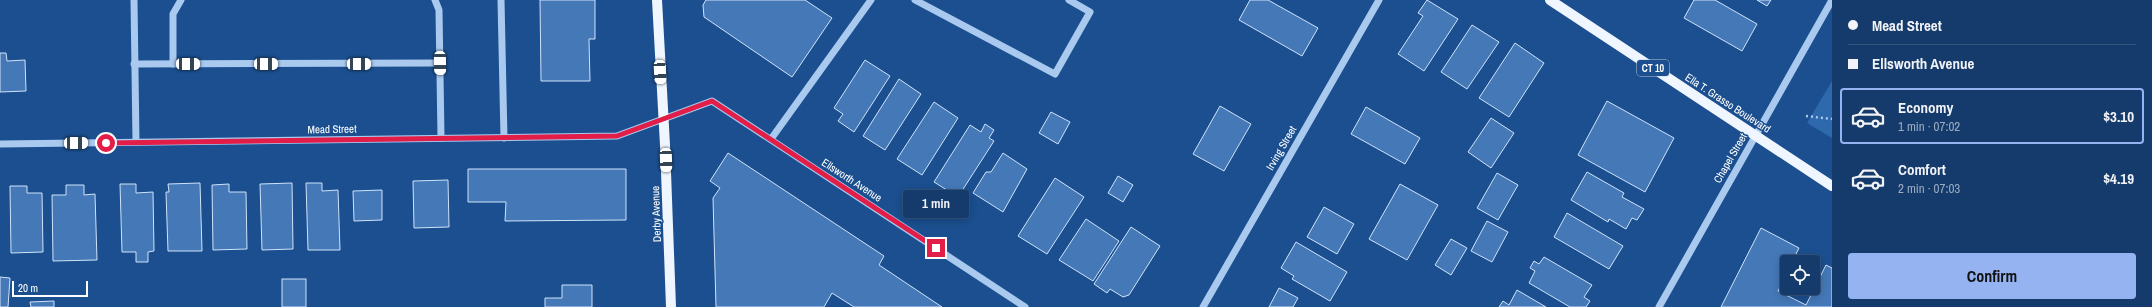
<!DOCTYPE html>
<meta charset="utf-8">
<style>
body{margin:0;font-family:"Archivo Narrow",sans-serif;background:#1d4271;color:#f1f3f6;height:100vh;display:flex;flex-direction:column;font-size:15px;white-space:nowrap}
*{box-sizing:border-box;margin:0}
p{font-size:13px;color:#9dadc1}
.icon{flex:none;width:22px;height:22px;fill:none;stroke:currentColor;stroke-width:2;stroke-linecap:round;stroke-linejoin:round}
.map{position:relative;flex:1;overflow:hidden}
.sheet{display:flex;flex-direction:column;background:#143b6b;width:320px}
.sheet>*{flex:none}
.top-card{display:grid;align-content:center;height:88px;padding:0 16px;background:#143b6b}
.buttons{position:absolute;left:1780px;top:255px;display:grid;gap:8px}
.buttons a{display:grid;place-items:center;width:40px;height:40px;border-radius:4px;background:#143b6b;box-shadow:0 2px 10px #0003,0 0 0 1px #33557e;font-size:20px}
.scale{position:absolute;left:12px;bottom:10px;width:76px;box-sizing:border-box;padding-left:4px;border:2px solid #fff;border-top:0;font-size:11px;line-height:14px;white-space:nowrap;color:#fff;-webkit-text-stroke:3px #1b4f8f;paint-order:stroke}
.end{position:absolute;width:18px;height:18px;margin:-9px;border:5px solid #e11d48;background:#fff;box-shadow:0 0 0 2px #fff}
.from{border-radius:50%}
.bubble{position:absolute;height:28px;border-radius:4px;background:#143b6b;box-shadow:0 2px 10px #0003,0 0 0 1px #33557e;font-size:13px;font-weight:700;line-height:28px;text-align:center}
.car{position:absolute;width:12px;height:24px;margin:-12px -6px;border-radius:5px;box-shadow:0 0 3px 1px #0007;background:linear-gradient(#fff 24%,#345 0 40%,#fff 0 76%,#345 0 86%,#fff 0)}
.top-card b{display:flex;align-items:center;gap:14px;height:38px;font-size:15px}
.top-card b+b{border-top:1px solid #33557e}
.top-card i{width:10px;height:10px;background:#f1f3f6}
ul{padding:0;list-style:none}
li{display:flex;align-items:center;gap:12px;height:56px;margin:0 8px 6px;padding:0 8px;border:2px solid transparent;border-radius:4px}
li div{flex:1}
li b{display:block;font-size:15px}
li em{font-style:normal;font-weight:700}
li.current{border-color:#95b2f1}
li>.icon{width:36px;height:36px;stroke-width:1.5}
.button{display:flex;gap:8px;margin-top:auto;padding:8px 16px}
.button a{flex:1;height:46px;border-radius:4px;background:#95b2f1;color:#111;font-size:16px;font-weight:700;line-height:46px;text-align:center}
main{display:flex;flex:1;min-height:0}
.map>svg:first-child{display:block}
</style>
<main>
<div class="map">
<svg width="1832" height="307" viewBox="0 0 1832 307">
<rect width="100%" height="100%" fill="#1b4f8f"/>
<path fill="#2e69ad" d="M1832 81V138L1807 123Z"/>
<g fill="#4478b7" stroke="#cfe3fa">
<path d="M540 0H595V39H589L590 81H541Z"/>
<path d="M706 0H805L832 18 792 77 704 17 703 5Z"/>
<path d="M1250 0H1268L1318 28 1302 56 1239 20Z"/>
<path d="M1427 0 1458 19 1424 71 1398 54 1423 16 1418 13Z"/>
<path d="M1694 0H1715L1757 24 1742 51 1684 18Z"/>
<path d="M1757 0H1771L1767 6Z"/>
<path d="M1472 25 1499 42 1467 89 1441 72Z"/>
<path d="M1515 43 1544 63 1509 117 1479 98Z"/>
<path d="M0 53H6L7 61 25 60 26 91 0 92Z"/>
<path d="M865 60 890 76 854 132 838 121 843 114 834 108Z"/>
<path d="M899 79 921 94 885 150 863 136Z"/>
<path d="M1607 101 1674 138 1645 192 1578 155Z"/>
<path d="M934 102 958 118 922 175 897 159Z"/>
<path d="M1220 106 1251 124 1224 171 1193 154Z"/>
<path d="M1366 107 1420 138 1405 164 1351 134Z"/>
<path d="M1051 112 1070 122 1058 144 1039 133Z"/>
<path d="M1491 118 1514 133 1491 168 1468 152Z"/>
<path d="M985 124 994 130 989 138 994 141 958 197 934 182 970 125 981 132Z"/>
<path d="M728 153 884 256 879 265 942 307H854L832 293 824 307H716L713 198 720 188 710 181Z"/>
<path d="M1003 153 1027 169 1003 212 973 193 986 172H991Z"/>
<path d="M468 169H626V220L505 221 506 202H468Z"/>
<path d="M1587 172 1624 193 1622 197 1644 209 1637 220 1632 218 1626 229 1609 219 1608 222 1571 200Z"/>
<path d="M1497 173 1518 185 1498 220 1477 208Z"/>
<path d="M1118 176 1133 185 1123 202 1108 193Z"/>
<path d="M1055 178 1084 197 1047 254 1018 236Z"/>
<path d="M448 180 449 227 414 228 413 181Z"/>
<path d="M200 183 202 251H168L166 192H169L168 184Z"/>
<path d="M292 183 293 249 262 250 260 184Z"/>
<path d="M306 183H322V191L338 190 340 250H308Z"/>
<path d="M120 184H136V193L153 192 154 251 148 252V262H136V252H122Z"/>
<path d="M229 184V192H246L247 249 213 250 212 185Z"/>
<path d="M1400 184 1438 205 1407 260 1369 239Z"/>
<path d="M66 185H84V195L95 194 97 260 53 261 52 195H66Z"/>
<path d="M10 186H27V193H42L43 252 11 253Z"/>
<path d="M382 190V220L354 221 353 191Z"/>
<path d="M1324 207 1354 224 1337 254 1307 237Z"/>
<path d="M1567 213 1623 246 1609 269 1554 237Z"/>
<path d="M1086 219 1119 241 1093 281 1059 260Z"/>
<path d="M1487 221 1508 232 1492 262 1471 251Z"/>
<path d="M1131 227 1160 246 1129 295 1123 297 1110 289 1107 293 1094 284Z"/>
<path d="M1761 228 1799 248 1792 262H1787V273L1778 291 1806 305 1826 265 1832 268V307H1721Z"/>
<path d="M1451 239 1467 248 1451 275 1435 265Z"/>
<path d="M1296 242 1347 272 1330 301 1292 279 1294 276 1281 268Z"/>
<path d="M1544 257 1592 285 1584 297 1590 301 1586 307H1570L1529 283 1535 271 1530 268 1534 261 1539 264Z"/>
<path d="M0 277 10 278 8 307H0Z"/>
<rect x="282" y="279" width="24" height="28"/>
<path d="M562 285H592V307H545V298H562Z"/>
<path d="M1279 288 1298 298 1293 307H1269Z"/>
<path d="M1517 290 1546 307H1499L1503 301 1509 305Z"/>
<path d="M54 301V307H31L30 302Z"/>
</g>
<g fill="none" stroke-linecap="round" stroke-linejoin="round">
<path stroke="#a9c9ee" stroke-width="2.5" stroke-dasharray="2 3" stroke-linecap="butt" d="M1806 116 1832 119"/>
<g stroke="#a9c9ee" stroke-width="7">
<path d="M134 0 136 142"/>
<path d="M435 0 439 10 441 138"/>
<path d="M501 0 504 138"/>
<path d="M915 0 1055 74 1090 12 1069 0"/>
<path d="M134 64 440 63"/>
<path d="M173 64V14L181 0"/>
<path d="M771 139 871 0"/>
<path d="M0 144 617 136 712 101 1025 307"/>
<path d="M1203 307 1379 0"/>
<path d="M1659 307 1832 0"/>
</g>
<g stroke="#f0f6ff" stroke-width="10">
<path d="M657 0 665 145 671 307"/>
<path d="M1550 0 1832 186"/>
</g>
</g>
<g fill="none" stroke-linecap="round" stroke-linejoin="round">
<path stroke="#e11d48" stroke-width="5" d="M106 143 617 136 712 101 936 248"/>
</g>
<g text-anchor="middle" stroke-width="3" stroke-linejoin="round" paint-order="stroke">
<rect fill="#1b4f8f" stroke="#bbcadd" stroke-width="1" x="1637" y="60" width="32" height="16" rx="3"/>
<g font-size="10" font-weight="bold" fill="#fff">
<text x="1653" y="72">CT 10</text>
</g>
<g font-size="11" fill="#fff" stroke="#1b4f8f">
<text transform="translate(1728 103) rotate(33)" y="4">Ella T. Grasso Boulevard</text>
<text transform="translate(332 129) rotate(-1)" y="4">Mead Street</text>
<text transform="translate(1281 148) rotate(-60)" y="4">Irving Street</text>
<text transform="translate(1730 158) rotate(-60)" y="4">Chapel Street</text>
<text transform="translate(852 180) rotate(33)" y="4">Ellsworth Avenue</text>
<text transform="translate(656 214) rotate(-92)" y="4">Derby Avenue</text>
</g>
</g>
</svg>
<div class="buttons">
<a><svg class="icon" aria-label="locate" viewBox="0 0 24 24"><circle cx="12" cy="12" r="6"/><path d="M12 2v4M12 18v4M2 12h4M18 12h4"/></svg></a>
</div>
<div class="scale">20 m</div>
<i class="end from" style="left:106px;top:143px"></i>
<i class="end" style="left:936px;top:248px"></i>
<div class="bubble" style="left:903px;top:190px;width:66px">1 min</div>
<i class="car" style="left:440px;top:63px;rotate:179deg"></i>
<i class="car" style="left:188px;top:64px;rotate:90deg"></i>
<i class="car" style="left:266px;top:64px;rotate:90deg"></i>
<i class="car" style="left:359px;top:64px;rotate:90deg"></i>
<i class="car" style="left:660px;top:72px;rotate:177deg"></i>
<i class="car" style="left:76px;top:143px;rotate:89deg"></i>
<i class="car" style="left:666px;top:160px;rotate:178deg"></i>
</div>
<section class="sheet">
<div class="top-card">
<b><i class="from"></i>Mead Street</b>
<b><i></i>Ellsworth Avenue</b>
</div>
<ul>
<li class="current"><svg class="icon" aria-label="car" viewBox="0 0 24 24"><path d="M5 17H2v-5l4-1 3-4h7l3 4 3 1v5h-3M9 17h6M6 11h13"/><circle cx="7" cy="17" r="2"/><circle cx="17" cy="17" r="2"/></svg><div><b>Economy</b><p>1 min · 07:02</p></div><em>$3.10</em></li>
<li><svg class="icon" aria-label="car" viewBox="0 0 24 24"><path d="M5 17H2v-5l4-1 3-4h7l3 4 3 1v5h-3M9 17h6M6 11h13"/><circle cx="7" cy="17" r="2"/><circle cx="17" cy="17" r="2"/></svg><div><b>Comfort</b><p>2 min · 07:03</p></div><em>$4.19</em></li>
</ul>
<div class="button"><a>Confirm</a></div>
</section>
</main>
